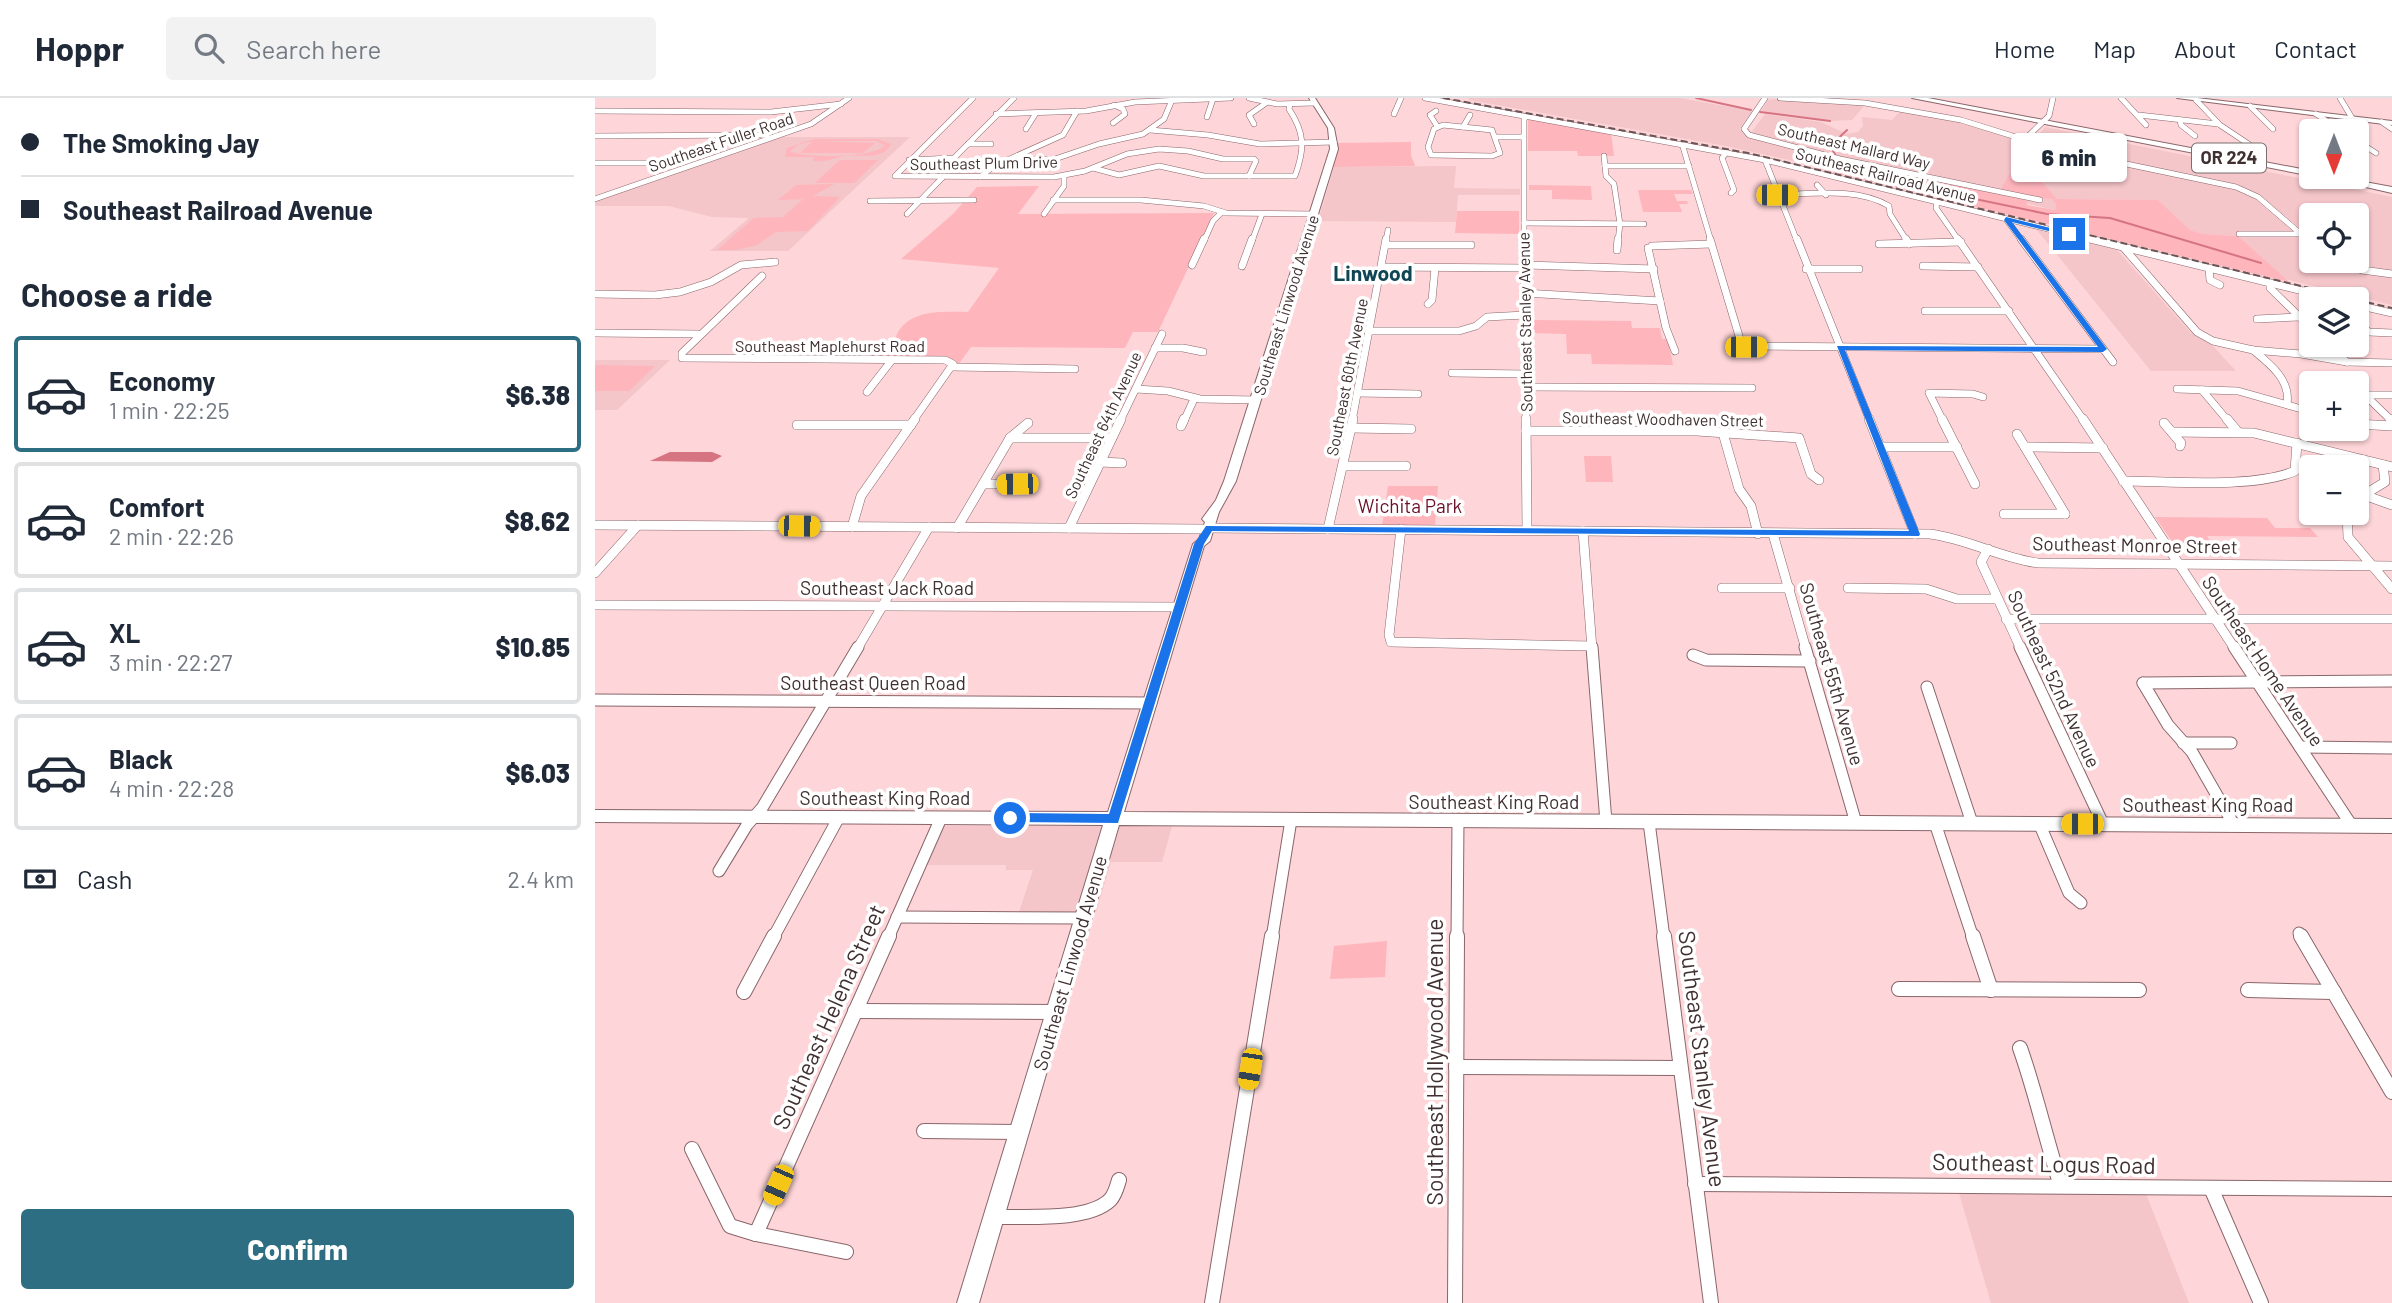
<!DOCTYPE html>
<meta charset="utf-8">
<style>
body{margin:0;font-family:Barlow,sans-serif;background:#f2f2f3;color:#1f2937;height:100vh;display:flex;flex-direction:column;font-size:26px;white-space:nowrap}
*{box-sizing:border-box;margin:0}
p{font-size:23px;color:#747a83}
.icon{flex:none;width:38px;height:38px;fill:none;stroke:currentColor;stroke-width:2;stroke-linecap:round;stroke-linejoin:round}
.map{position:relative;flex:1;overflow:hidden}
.details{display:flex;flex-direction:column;background:#fff;width:595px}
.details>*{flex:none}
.banner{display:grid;align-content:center;height:154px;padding:0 21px;background:#fff}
.needle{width:46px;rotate:180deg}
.controls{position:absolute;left:1704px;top:21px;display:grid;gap:14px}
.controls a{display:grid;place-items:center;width:70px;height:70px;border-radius:7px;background:#fff;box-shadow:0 2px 5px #0004;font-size:35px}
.end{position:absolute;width:32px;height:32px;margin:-16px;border:9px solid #1a73e8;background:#fff;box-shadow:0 0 0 4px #fff}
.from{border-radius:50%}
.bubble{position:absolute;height:49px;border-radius:7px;background:#fff;box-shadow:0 2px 5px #0004;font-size:23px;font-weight:800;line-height:49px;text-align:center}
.car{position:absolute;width:21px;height:42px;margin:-21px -10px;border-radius:9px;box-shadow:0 0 5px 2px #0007;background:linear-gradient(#f5c518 24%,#345 0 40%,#f5c518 0 76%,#345 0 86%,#f5c518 0)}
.banner b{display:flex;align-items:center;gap:24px;height:66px;font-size:26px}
.banner b+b{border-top:2px solid #e0e1e3}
.banner i{width:18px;height:18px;background:#1f2937}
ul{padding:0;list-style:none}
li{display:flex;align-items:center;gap:21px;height:116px;margin:0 14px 10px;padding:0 7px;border:4px solid #e0e1e3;border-radius:7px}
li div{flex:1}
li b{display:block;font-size:26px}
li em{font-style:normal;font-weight:800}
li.active{border-color:#2e6e82}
li>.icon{width:63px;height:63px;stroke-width:1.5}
h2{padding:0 21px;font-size:32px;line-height:84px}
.pay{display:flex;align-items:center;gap:18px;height:77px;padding:0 21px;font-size:26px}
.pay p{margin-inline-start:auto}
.cta{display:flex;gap:14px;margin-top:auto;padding:14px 21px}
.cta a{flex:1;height:80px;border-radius:7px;background:#2e6e82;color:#fff;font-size:28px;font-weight:800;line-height:80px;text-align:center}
header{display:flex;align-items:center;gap:42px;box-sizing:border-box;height:98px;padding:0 35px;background:#fff;border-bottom:2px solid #e0e1e3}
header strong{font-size:33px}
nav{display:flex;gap:38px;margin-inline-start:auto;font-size:24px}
.search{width:490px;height:63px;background:#f2f2f3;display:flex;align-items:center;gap:18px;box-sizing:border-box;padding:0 24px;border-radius:7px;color:#747a83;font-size:26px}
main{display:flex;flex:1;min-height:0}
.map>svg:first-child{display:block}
</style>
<header>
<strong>Hoppr</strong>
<div class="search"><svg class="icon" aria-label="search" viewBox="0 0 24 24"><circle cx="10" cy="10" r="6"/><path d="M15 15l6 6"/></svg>Search here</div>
<nav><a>Home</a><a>Map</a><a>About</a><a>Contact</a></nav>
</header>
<main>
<section class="details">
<div class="banner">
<b><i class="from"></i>The Smoking Jay</b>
<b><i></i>Southeast Railroad Avenue</b>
</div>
<h2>Choose a ride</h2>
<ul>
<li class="active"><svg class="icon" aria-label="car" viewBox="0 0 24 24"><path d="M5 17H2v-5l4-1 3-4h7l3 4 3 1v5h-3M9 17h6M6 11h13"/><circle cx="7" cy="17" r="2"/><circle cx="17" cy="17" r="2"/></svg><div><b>Economy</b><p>1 min · 22:25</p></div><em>$6.38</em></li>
<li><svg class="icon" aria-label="car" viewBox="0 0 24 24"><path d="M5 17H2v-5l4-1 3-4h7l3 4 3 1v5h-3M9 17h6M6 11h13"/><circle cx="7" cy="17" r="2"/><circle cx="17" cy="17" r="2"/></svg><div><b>Comfort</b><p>2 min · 22:26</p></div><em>$8.62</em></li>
<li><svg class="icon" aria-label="car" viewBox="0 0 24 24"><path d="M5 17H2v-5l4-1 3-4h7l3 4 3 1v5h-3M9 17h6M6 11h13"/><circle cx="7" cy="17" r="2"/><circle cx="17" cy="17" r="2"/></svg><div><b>XL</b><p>3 min · 22:27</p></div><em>$10.85</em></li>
<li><svg class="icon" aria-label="car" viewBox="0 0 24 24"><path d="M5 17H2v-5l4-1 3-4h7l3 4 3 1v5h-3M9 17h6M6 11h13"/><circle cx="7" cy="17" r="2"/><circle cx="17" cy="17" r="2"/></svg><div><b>Black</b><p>4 min · 22:28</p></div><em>$6.03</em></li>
</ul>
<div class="pay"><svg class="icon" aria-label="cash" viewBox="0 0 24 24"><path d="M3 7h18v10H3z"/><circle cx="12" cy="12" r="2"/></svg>Cash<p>2.4 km</p></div>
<div class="cta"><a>Confirm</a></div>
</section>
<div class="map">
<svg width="1797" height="1205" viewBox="0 0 1797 1205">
<rect width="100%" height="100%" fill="#fed5d8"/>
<g fill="#f4c5c9">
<path d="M874 0H1085L1157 13 1145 31 1148 36 1192 49 1156 35 1170 16 1226 24 1252 36 1263 34 1268 28 1267 19 1297 22 1306 12 1365 23 1422 42 1646 93 1661 102 1717 149V163H1735L1762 174 1797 179V207L1690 181 1643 138 1607 136 1595 132 1563 102 1462 101 1431 65 1432 99 1457 101 1461 107 1460 112 1314 77 1306 87 1131 48 874 2Z"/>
<path d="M1178 1 1196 3 1270 7 1257 22 1233 23 1166 14 1173 2Z"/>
<path d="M1450 29 1797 99V174L1777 172 1747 163H1762V117H1717V140L1667 99 1650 90 1439 43Z"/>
<path d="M186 39H315L193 153H115L154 120 117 119 74 108H0V104Z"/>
<path d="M861 68 859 90 925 91V97H863L861 124 723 123 739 69Z"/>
<path d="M1442 132 1522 152 1596 235 1615 245 1641 273H1556Z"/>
<path d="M0 262H75L22 312H0Z"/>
<path d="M336 728H577L567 764H516L501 814H424L438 772H411V767H318Z"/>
<path d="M1364 1095 1551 1096 1594 1205H1396Z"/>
</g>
<g fill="#feb5bc" fill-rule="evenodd">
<path d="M933 21 1016 35 1019 58H983L982 53H933Z"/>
<path d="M219 41H282L296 46C286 65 261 54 244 59 235 62 228 64 218 63L219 59H190L192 50ZM219 43H280L290 47C281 60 208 61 195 53L203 47 218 43 205 55H268L280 45Z"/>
<path d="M816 44V57L820 68 738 69 743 45Z"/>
<path d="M245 62H283L259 85H220Z"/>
<path d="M1422 64 1431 65 1462 101 1563 102 1595 132 1607 136 1643 138 1694 184 1220 70 1306 87 1314 77 1431 102 1432 107 1460 112 1461 107 1457 101 1432 99 1405 92Z"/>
<path d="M239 86 218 98 245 99 213 133 181 134 162 147 141 152H122L159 120 188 119 208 101 183 102 201 87Z"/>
<path d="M934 87 996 88 997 102 957 101V92H934Z"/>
<path d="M444 88 423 116 619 115 563 234H538L530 250 376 249 363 267 356 261 290 260C296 252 298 245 302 236 316 210 349 214 373 214L404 170 306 161 358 116 382 89Z"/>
<path d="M1043 92H1096L1098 96H1079L1082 103H1092L1093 106H1084L1087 114H1048Z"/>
<path d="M862 113H924V136L860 135Z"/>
<path d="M935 222 1036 223 1037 230H1065L1067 241H1073L1078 267 997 266 996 256H972L971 236 936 235Z"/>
<path d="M0 267 60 268 34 293H0Z"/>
<path d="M989 358H1016L1018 384H991Z"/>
<path d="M793 388H843L840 428H787Z"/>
<path d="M1560 419 1672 420 1680 430H1715L1723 439 1612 438 1616 445H1578Z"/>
<path d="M792 843 790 879 735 881 739 848Z"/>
</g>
<path fill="#d67482" d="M75 354H117L127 358 117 364 55 363Z"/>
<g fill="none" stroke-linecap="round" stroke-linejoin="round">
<g stroke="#d67482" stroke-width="2">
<path d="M1101 0 1156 12"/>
<path d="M1165 14 1235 23"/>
<path d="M1241 58 1235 48 1252 32"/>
<path d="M1314 78 1322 88 1337 92 1452 116 1515 120 1666 165"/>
</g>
<defs>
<g id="minor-far4">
<path d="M378 0 300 78 459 79 490 73 532 56 564 51 593 53 628 61H659L661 63 654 78"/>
<path d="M654 0 682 6 719 5"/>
<path d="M830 0 1170 62 1502 143"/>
<path d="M1170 0 1149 31 1154 37 1245 61 1445 102"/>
<path d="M1185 0 1270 5 1366 22 1460 51 1641 89 1663 99 1714 143"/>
<path d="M1526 0 1551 27"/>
<path d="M1745 0 1757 20"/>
<path d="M1601 2 1625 27 1655 47"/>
<path d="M1655 8 1678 31"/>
<path d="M0 13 176 14 246 6"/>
<path d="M841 13 835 17 842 28"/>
<path d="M401 16 491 13 540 4 636 0"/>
<path d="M799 16 806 0"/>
<path d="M1721 16 1748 33"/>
<path d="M1544 17 1623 26"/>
<path d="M612 19 618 1"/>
<path d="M1585 22 1586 27 1600 38"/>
<path d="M1787 24 1797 31"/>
<path d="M518 25 530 16 528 11 519 7"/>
<path d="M659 26 654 17 671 5"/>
<path d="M848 27 897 32 905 55 897 58 836 57 833 49 839 31Z"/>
<path d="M868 29 875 17"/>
<path d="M431 31 441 15"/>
<path d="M555 32 613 37 665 46 739 44"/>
<path d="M0 38 172 37"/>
<path d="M901 39H928"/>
<path d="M1429 42 1454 18 1458 0"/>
<path d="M1762 43 1781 55"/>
<path d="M373 46H396"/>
<path d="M1090 46 1088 49 1116 143"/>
<path d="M1132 54 1127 60 1139 92 1136 95"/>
<path d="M422 58 441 62 460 61 504 46 548 36 569 21 577 2"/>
<path d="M1009 58 1011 78 1019 86 1025 126 1023 143"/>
<path d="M314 62 359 60 419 0"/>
<path d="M1170 62 1202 143"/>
<path d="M0 65H61L130 42"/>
<path d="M1010 68H1094"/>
<path d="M498 70 524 77 564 68 609 78H700C710 51 710 35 694 11L695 6"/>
<path d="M385 79 399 68 468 37 482 13"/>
<path d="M1222 87 1231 97"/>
<path d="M1182 97C1217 96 1262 89 1294 108L1295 116 1312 143"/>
<path d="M0 101 216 26 254 0"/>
<path d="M458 102H546L609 108 631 115 719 116"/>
<path d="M275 103 379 102"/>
<path d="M1342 104 1341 110 1364 143"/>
<path d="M312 116 347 80"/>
<path d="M449 116 469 88V78"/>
<path d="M1411 121 1427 143"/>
<path d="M929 125 1049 126"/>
<path d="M1644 136H1707"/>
<path d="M609 143 618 123 627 114"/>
<path d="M657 143 667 116"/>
<path d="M791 143 793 132"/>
<path d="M929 143V21L932 18"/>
</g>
<g id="minor-far3">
<path d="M929 141 931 323"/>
<path d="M1115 141 1147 248 1508 251"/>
<path d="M1202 141 1275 323"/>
<path d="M1311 141 1314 146"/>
<path d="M1363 141 1489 323"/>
<path d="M1426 141 1518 264"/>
<path d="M1495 141 1741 201"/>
<path d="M1712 141 1717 145"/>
<path d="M1284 146 1366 144"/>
<path d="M791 147H876"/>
<path d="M1057 148 1116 146"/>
<path d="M1528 149 1602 234 1618 243 1658 252 1706 256 1752 264 1797 265"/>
<path d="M1053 150 1071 230 1080 253"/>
<path d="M1022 152 1023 141"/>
<path d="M1741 163 1767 172 1797 176"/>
<path d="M597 167 609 141"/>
<path d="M931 167 1059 171"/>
<path d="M647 168 657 141"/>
<path d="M1328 168 1383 169"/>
<path d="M787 169 930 170"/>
<path d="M1211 171H1264"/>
<path d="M1614 171 1615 182 1625 187"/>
<path d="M167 178 87 255V260L350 262 358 266 318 323"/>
<path d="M1675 185V190L1717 231"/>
<path d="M929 195 1065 203"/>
<path d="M0 196 60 197 85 194 116 184 146 167 180 164"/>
<path d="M833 206 837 202 840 170"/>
<path d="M1762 207 1797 215"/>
<path d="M1330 213H1414"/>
<path d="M1662 221 1704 219"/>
<path d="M1762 225 1774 234 1797 235"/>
<path d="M775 233H864L881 228 892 219 930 217"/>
<path d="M0 235 103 236"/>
<path d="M1733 247 1752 264"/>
<path d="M560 250H588L608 254"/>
<path d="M1658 252C1675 266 1696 282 1692 306"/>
<path d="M357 269 480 271"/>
<path d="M857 275 931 276"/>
<path d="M931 289 1157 290"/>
<path d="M541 291 573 293 605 301 661 302"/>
<path d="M1582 291 1643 293 1717 314"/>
<path d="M1607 292 1633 323"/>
<path d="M272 294 297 262"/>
<path d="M762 295 823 296"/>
<path d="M1770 297 1797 323"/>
<path d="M1770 297H1797"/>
<path d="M525 323 567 236"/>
<path d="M589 323 599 301"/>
<path d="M757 323 791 141"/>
<path d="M1348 323 1334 295 1378 296 1388 299"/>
</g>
<g id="minor-far2">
<path d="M931 321 932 432"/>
<path d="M1274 321 1320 436"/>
<path d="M1347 321 1380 386"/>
<path d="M1488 321 1640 551"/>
<path d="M1632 321 1642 333"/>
<path d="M1795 321 1797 323"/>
<path d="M1569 325 1586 345 1585 348"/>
<path d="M1762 326 1797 328"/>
<path d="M202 327H316"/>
<path d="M586 328 589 321"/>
<path d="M756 330 816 331"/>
<path d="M931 333H1102L1204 340 1216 376 1224 382"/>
<path d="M1577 334 1659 335 1797 369"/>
<path d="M1128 335 1144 391 1156 408 1163 436"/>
<path d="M1422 336 1470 416"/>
<path d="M415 340H516"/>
<path d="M1286 349H1362"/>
<path d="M1430 349 1508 350"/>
<path d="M505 364 527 365"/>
<path d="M749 368H811"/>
<path d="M1528 383C1575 383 1658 391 1700 373L1702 345"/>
<path d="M389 386H422"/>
<path d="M1769 397 1797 407"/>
<path d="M1762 401 1790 384 1788 367"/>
<path d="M1752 415 1753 439 1797 491"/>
<path d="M1409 416H1470"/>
<path d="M0 427 607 431"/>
<path d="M257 429 266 398 320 321"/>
<path d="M362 430 415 340 433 325"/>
<path d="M474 430 526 321"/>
<path d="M614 430 1335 436C1373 441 1406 460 1443 465L1797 468"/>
<path d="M733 431 758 321"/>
<path d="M806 431 794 537 796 544 997 548"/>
<path d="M988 433 997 551"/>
<path d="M1178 436 1211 551"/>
<path d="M1393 451 1386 464 1426 551"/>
<path d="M0 475 43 427"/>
<path d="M1127 490H1195"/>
<path d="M1253 490 1331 491 1362 501H1402"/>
<path d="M0 507 584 509"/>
<path d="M1411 521H1797"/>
<path d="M262 551 334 429"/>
</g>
<g id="minor-far1">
<path d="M997 549 1011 724"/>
<path d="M1210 549 1261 725"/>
<path d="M1425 549 1508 726"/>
<path d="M1639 549 1757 728"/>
<path d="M1098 557 1111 562 1215 563"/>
<path d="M1548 585 1797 583"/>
<path d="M1548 585 1573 627 1597 654 1639 727"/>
<path d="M1332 589 1377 725"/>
<path d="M0 602 556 605"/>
<path d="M1588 645H1636"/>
<path d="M1705 649 1797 650"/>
<path d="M1054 724 1069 840"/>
<path d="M1340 725 1378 840"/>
<path d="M1444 725 1474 795 1486 805"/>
<path d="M124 773 152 727 167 710 263 549"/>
<path d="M302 819 490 820"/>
<path d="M1704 835 1707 840"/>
<path d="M178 840 244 719"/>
<path d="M293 840 346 720"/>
<path d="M677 840 696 722"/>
<path d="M862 840 863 722"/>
</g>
<g id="minor">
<path d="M1069 838 1116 1205"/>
<path d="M1378 838 1396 892"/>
<path d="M1706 838 1797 994"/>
<path d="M1304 891 1544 892"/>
<path d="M1653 892 1739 894"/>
<path d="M149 894 179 838"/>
<path d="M260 913 461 914"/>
<path d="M1425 950C1441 995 1451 1042 1466 1088"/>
<path d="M861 969 1085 970"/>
<path d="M329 1033 425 1034"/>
<path d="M97 1051 135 1128 161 1136 251 1154"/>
<path d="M1100 1086 1797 1091"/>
<path d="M1616 1090 1666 1205"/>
<path d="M399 1119C429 1118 492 1124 515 1102 520 1097 522 1089 524 1082"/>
<path d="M161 1136 294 838"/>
<path d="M617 1205 677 838"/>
<path d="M860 1205 862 838"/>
</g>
<g id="major">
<path d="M714 0H720L739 30 743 51 641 383 624 414 615 443 609 448 529 714 1797 721V735L524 727 384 1205H362L508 727 0 724V712L513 714 598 446 604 441 610 424 607 421 621 402 629 383 735 51 733 30Z"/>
<path d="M1582 0H1602L1797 23V27Z"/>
</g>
<g id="highway">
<path d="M1317 0H1333L1717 73V78Z"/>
<path d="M1727 79H1743L1797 89V95Z"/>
</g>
</defs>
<use href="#minor-far4" stroke="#89666a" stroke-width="6"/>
<use href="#minor-far3" stroke="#89666a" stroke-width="8"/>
<use href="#minor-far2" stroke="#89666a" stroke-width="10"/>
<use href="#minor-far1" stroke="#89666a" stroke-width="13"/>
<use href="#minor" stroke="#89666a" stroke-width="16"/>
<use href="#major" stroke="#89666a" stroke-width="2"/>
<use href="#highway" stroke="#89666a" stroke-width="2"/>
<use href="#minor-far4" stroke="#fff" stroke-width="5"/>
<use href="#minor-far3" stroke="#fff" stroke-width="7"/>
<use href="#minor-far2" stroke="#fff" stroke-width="9"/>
<use href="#minor-far1" stroke="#fff" stroke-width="11"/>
<use href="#minor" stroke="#fff" stroke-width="14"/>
<use href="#major" fill="#fff" fill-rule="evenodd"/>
<use href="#highway" fill="#fff" fill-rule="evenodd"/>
<g stroke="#6b5557" stroke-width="2" stroke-dasharray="7 3.5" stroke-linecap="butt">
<path d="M848 0 1153 55 1760 201"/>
<path d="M1762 202 1797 210"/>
</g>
</g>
<path fill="#1a73e8" d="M1411 119 1476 135 1474 138 1417 124 1512 251 1508 254 1250 252 1325 436 1324 438 617 433 609 446 523 725 410 724V716L415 715 514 716 599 446 611 428 1314 433 1242 248 1503 249 1409 122Z"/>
<g text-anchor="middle" stroke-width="7" stroke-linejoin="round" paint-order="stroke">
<g font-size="16" fill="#403031" stroke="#fff">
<text transform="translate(126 44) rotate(-19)" y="6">Southeast Fuller Road</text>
<text transform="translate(1259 48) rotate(13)" y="6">Southeast Mallard Way</text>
<text transform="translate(389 65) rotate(-1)" y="6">Southeast Plum Drive</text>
<text transform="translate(1291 77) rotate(14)" y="6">Southeast Railroad Avenue</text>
<text transform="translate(691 207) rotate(-73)" y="6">Southeast Linwood Avenue</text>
<text transform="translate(930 224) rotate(-91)" y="6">Southeast Stanley Avenue</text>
<text x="235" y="254">Southeast Maplehurst Road</text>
<text transform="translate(752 279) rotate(-79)" y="6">Southeast 60th Avenue</text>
<text transform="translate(1068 321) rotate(1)" y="6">Southeast Woodhaven Street</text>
<text transform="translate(508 327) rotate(-65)" y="6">Southeast 64th Avenue</text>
</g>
<rect fill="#fff" stroke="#796e6f" stroke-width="2" x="1597" y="45.5" width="74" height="29" rx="5"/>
<g font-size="18" font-weight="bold" fill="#403031">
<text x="1634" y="66">OR 224</text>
</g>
<g font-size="19" fill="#690f27" stroke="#fff">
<text x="815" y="415">Wichita Park</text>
</g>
<g font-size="19" fill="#403031" stroke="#fff">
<text transform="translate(1540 447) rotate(1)" y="7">Southeast Monroe Street</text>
<text x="292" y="497">Southeast Jack Road</text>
<text transform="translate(1668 563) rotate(56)" y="7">Southeast Home Avenue</text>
<text transform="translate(1237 576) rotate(74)" y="7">Southeast 55th Avenue</text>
<text transform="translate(1459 581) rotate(65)" y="7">Southeast 52nd Avenue</text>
<text x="278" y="592">Southeast Queen Road</text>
<text x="290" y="707">Southeast King Road</text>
<text x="899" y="711">Southeast King Road</text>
<text x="1613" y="714">Southeast King Road</text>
<text transform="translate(475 865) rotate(-74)" y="7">Southeast Linwood Avenue</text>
</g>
<g font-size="21" font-weight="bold" fill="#0f4555" stroke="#fff">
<text x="778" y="183">Linwood</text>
</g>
<g font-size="23" fill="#403031" stroke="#fff">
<text transform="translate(234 919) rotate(-66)" y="8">Southeast Helena Street</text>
<text transform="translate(1107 961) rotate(83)" y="8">Southeast Stanley Avenue</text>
<text transform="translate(840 964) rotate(-90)" y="8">Southeast Hollywood Avenue</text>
<text transform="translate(1449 1066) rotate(1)" y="8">Southeast Logus Road</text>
</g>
</g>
</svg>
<div class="controls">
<a><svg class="needle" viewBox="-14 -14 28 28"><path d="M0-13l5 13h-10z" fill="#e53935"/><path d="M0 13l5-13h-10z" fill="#747a83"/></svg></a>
<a><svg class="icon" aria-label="locate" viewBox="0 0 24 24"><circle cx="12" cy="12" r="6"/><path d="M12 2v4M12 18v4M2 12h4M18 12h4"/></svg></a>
<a><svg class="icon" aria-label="layers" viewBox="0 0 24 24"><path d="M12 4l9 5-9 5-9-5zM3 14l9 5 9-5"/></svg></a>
<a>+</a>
<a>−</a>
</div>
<i class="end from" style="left:415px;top:720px"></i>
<i class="end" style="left:1474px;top:136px"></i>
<div class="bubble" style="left:1416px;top:35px;width:116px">6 min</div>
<i class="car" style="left:1182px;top:97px;rotate:90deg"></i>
<i class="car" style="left:1151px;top:249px;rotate:90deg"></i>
<i class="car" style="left:422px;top:386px;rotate:269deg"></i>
<i class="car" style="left:204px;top:428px;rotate:91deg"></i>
<i class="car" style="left:1487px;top:726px;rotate:270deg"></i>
<i class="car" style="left:655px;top:971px;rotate:189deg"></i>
<i class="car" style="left:183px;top:1087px;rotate:204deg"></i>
</div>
</main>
